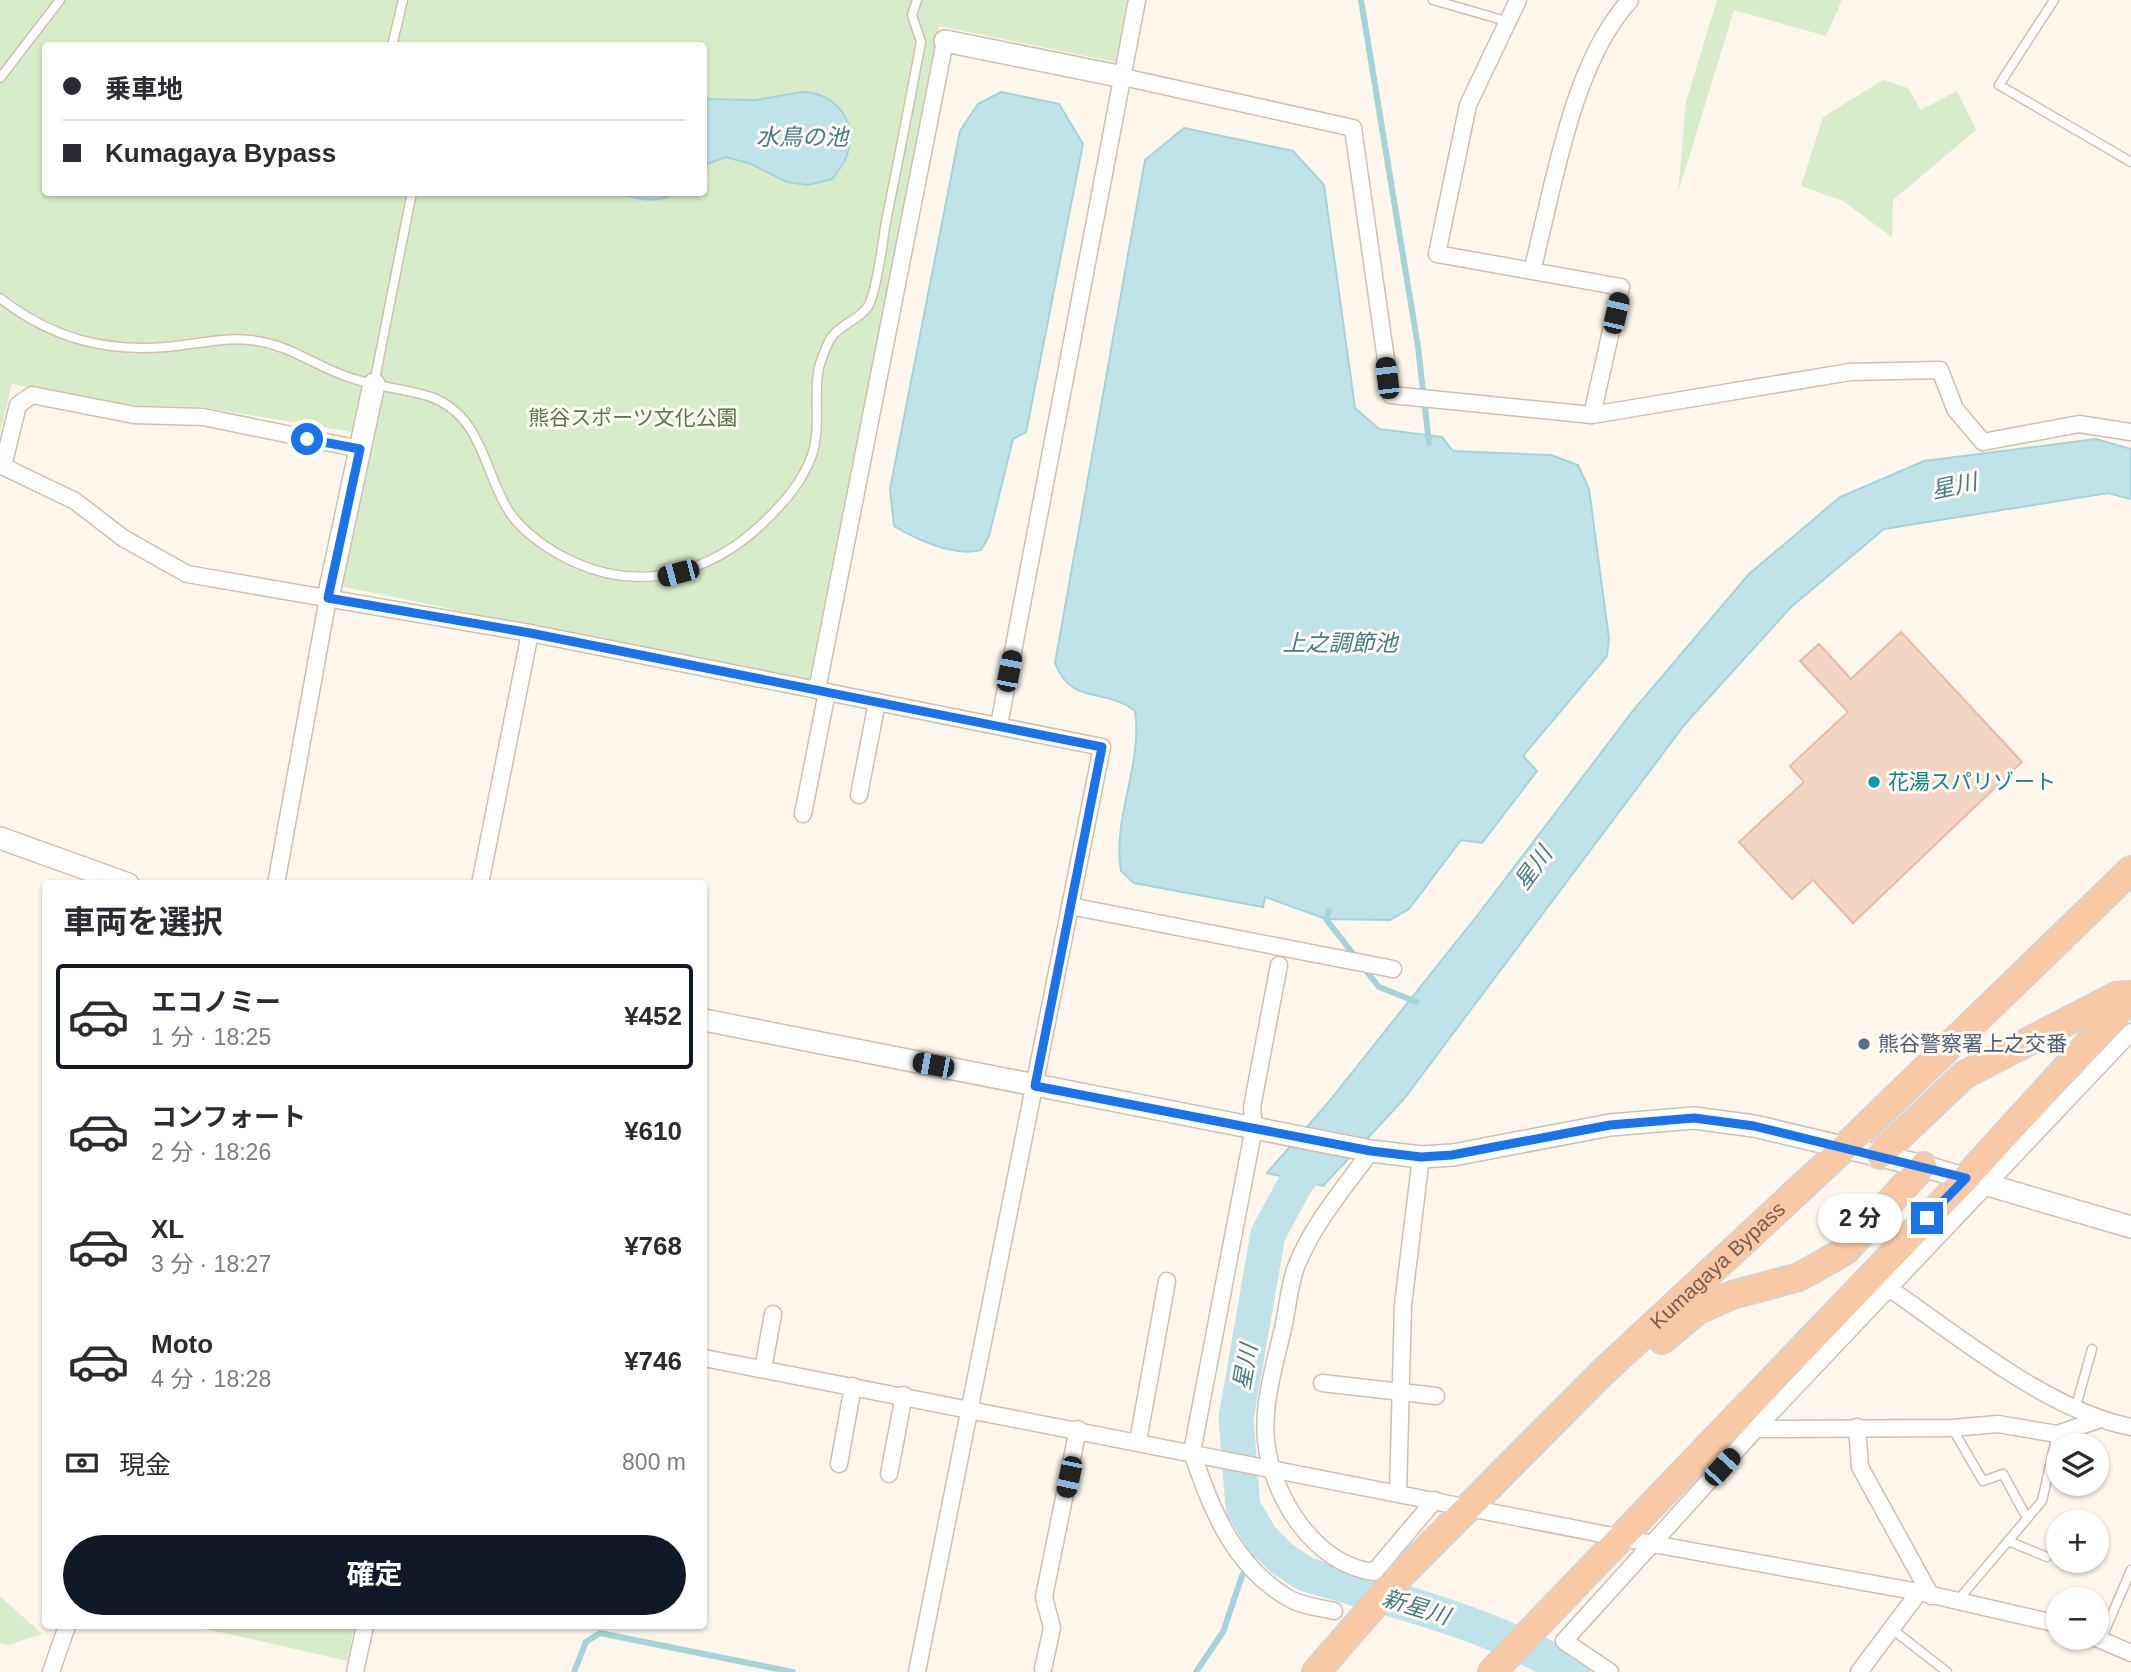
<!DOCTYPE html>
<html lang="ja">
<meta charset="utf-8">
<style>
body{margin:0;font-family:Helvetica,"Noto Sans JP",sans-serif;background:#f2f2f3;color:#2b2b33;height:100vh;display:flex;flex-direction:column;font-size:26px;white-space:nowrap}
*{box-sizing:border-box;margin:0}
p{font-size:23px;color:#7c7c81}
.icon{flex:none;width:38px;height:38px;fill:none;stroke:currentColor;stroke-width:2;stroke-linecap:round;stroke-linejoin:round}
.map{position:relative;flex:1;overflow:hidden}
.side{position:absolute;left:42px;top:880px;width:665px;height:749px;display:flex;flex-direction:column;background:#fff;border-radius:7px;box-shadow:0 2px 5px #0004}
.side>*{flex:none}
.top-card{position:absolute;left:42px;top:42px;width:665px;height:154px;border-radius:7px;box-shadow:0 2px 5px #0004;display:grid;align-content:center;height:154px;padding:0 21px;background:#fff}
.tools{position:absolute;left:2046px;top:1433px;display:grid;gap:14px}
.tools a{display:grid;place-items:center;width:63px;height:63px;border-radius:50%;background:#fff;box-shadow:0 2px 5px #0004;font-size:35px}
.end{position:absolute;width:32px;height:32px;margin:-16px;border:9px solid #1a73e8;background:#fff;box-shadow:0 0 0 4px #fff}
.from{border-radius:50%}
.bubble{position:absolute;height:49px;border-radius:24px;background:#fff;box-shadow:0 2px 5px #0004;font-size:23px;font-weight:700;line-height:49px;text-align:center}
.car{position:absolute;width:21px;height:42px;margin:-21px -10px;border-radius:9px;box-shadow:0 0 5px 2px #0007;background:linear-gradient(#222 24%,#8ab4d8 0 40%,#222 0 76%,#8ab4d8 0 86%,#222 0)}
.top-card b{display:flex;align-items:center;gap:24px;height:66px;font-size:26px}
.top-card b+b{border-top:2px solid #e1e1e2}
.top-card i{width:18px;height:18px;background:#2b2b33}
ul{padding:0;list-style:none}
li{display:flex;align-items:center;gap:21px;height:105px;margin:0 14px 10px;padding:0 7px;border:4px solid transparent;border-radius:7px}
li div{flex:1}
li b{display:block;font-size:26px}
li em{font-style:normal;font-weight:700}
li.selected{border-color:#111827}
li>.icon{width:63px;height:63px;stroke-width:1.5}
h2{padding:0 21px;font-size:32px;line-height:84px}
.pay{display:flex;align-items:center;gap:18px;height:77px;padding:0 21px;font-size:26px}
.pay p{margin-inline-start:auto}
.cta{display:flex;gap:14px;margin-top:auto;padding:14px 21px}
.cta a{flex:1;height:80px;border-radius:42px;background:#111827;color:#fff;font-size:28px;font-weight:700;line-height:80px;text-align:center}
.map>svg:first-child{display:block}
</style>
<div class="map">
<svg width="2131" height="1672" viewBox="0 0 2131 1672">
<rect width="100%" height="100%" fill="#fdf6ec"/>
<g fill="#d8ecc9" fill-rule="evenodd">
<path d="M0 0H1131L1119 63 939 26 809 683 340 586 369 435 201 407 120 405 12 384 0 434ZM46 46H704V192H46Z"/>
<path d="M1717 0H1842L1826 36 1734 10 1678 193 1686 102Z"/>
<path d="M1883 80 1908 88 1921 110 1957 91 1976 130 1893 200 1892 237 1843 201 1801 186 1823 117Z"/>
<path d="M0 1596 42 1634 8 1645 0 1643Z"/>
<path d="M193 1626H354L348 1661Z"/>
</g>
<g fill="#bfe3e8" stroke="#a5d3da" stroke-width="2">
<path d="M801 92C834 91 860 122 847 155 845 163 837 172 832 179L808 185 787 182 751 164 726 157 704 165V99L756 100Z"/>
<path d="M1001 92 1059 104 1083 144 1026 432 1013 439 989 536 981 550C954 557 917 540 894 526L890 489 960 131 978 104Z"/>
<path d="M1184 128 1293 151 1324 185 1355 408 1379 429 1442 437 1453 451 1551 455 1578 465 1589 489 1609 639 1607 656 1523 756 1537 771 1482 843 1461 840 1409 909 1390 920 1326 919 1265 897 1263 907 1134 883 1121 871C1112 818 1143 765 1135 711 1105 687 1071 706 1055 663L1145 160Z"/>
<path d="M622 193H676C657 203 643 201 622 193Z"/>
<path d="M2096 439 2131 449V499L2108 493 1884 529 1791 607 1685 724 1403 1100 1323 1186 1267 1173 1327 1104 1480 912 1632 712 1749 574 1840 497 1924 461Z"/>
</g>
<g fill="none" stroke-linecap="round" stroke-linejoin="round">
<g stroke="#a5d3da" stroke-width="6">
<path d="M1361 0 1418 347 1429 443"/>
<path d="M1329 911 1326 919 1357 959"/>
<path d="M1363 967 1379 987 1417 1002"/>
<path d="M574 1672 586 1642 600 1633 793 1672"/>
<path d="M1196 1672 1223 1632 1242 1576 1262 1539"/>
</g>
<path stroke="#bfe3e8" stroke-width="35" d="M1330 1148 1298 1179 1268 1234 1236 1418 1243 1508 1262 1539 1281 1558 1305 1574C1398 1601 1489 1623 1573 1672"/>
</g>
<path fill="#f3d5c3" stroke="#e6bba3" stroke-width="2" d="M1901 632 2022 762 1853 923 1813 880 1792 899 1739 842 1804 782 1790 766 1848 712 1800 661 1819 644 1851 679Z"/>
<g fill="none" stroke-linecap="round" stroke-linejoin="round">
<defs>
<g id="service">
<path d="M1433 0 1506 21"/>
<path d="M2054 0 1999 85 2131 162"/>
<path d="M392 46 403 0"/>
<path d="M0 78 60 0"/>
<path d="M0 298C50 337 102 352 165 347 194 345 221 337 250 340 289 344 313 365 348 377 375 387 404 388 431 397 482 416 483 469 508 510 521 531 551 552 574 562 642 593 710 573 762 524 783 504 802 483 812 455 822 426 812 390 820 364 823 356 826 345 831 338 841 322 865 319 871 300 880 273 882 243 887 216 899 158 910 100 921 42L912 15 917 0"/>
<path d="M374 384 412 192"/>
<path d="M2076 1406 2092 1349"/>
<path d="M1952 1428 1983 1481 2003 1474 2027 1518"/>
<path d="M2008 1541 2047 1557"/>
<path d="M1958 1600 2042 1501 2057 1434"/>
<path d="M1892 1629 1947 1672"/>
<path d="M2101 1640 2131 1570"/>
</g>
<g id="minor">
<path d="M1518 0 1468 105 1437 254 1532 271"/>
<path d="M1123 77 1353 128 1391 395 1592 415 1850 372 1940 370 1955 409 1983 442 2079 424 2131 432"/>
<path d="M1592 415 1621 287 1532 271C1554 186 1571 65 1630 0"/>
<path d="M0 465 75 501 123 538 187 574 530 633 817 690 945 41"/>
<path d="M3 466 18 405 32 395 134 415 203 417 360 449"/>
<path d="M817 690 1102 747 917 1672"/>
<path d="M999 725 1137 0"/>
<path d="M859 795 877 702"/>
<path d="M803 814 827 692"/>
<path d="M276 884 328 598"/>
<path d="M480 884 530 633"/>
<path d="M1070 906 1393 969"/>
<path d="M1279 965 1252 1107 1254 1127 1192 1452C1211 1510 1235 1569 1292 1600 1304 1606 1321 1608 1334 1611"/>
<path d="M1371 1151C1345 1187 1312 1225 1296 1267 1290 1283 1288 1302 1285 1319 1277 1358 1262 1401 1266 1441 1272 1497 1315 1565 1374 1572L1435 1500"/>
<path d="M1890 1289C1960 1337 2049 1411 2131 1427"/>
<path d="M704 1358 1653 1544 1919 1592 2058 1624"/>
<path d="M763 1369 773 1314"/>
<path d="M1322 1383 1436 1396"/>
<path d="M1857 1427 1860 1467 1931 1596"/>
<path d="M1756 1429 1952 1428 1998 1424 2057 1434 2098 1420"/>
<path d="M1138 1441 1167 1281"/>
<path d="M839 1464 853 1386"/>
<path d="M889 1474 904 1395"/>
<path d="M1398 1493 1403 1305 1421 1157"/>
<path d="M2096 1638 2131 1653"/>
<path d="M1043 1669 1052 1628 1044 1597 1078 1429"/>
<path d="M51 1672 67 1626"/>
<path d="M355 1672 365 1626"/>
<path d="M1610 1672 1564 1641 1765 1419 2131 1032"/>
<path d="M1859 1672 1919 1592"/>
</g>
<g id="tertiary">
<path d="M945 41 1123 77"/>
<path d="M328 598 374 384"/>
<path d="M0 838 128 884"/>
<path d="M704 1020 1371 1151 1421 1157 1453 1155 1610 1125 1694 1118 1754 1126 1923 1166 2131 1227"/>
</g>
<g id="trunk">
<path d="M1880 1155 1964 1075 2116 996 2129 995"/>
<path d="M1662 1340 1698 1310 1732 1295 1799 1277 1845 1251 1923 1166"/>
<path id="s1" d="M1316 1672 1396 1580 1602 1373 1845 1147 2131 870"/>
<path d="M1492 1672 1966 1178 2131 997"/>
</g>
</defs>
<use href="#service" stroke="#d1beb0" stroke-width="11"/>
<use href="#minor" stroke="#d1beb0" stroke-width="19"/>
<use href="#tertiary" stroke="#d1beb0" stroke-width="24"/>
<use href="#trunk" stroke="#dad1cd" stroke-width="30"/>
<use href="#service" stroke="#fff" stroke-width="8"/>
<use href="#minor" stroke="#fff" stroke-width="16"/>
<use href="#tertiary" stroke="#fff" stroke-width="21"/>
<use href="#trunk" stroke="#f9c8a4" stroke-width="26"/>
</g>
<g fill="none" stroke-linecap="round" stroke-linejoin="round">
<path stroke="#1a73e8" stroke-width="9" d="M307 439 360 449 328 598 530 633 1102 747 1035 1086 1371 1151 1421 1157 1452 1155 1610 1125 1694 1118 1754 1126 1966 1178 1927 1218"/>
</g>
<circle fill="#0f9aa8" stroke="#fffaf3" stroke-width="2.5" cx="1874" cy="782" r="7"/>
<circle fill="#5c6f8a" stroke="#fffaf3" stroke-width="2.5" cx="1864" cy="1044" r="7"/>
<g text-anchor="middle" stroke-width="6" stroke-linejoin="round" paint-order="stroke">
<g font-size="21" fill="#537a41" stroke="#fffaf3">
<text x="633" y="425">熊谷スポーツ文化公園</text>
</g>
<g font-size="21" fill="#0d838f" stroke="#fffaf3" text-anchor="start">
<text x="1888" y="789">花湯スパリゾート</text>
</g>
<g font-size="21" fill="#4e5e75" stroke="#fffaf3" text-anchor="start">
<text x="1878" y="1051">熊谷警察署上之交番</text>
</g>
<g font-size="21" fill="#7a5c4d" stroke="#fffaf3">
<text dy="7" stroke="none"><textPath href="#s1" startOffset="572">Kumagaya Bypass</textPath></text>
</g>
<g font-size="23" font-style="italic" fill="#437c86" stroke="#fffaf3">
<text x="802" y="145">水鳥の池</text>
<text transform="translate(1954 486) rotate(-12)" y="8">星川</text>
<text x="1340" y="651">上之調節池</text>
<text transform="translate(1533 868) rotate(-54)" y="8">星川</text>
<text transform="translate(1245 1367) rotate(-80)" y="8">星川</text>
<text transform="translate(1416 1607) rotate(17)" y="8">新星川</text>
</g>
</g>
</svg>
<div class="tools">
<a><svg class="icon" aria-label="layers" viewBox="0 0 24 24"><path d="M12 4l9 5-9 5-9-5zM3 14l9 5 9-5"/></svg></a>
<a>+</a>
<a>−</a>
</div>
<i class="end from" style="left:307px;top:439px"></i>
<i class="end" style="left:1927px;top:1218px"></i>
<div class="bubble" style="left:1818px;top:1194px;width:84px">2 分</div>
<i class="car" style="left:1616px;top:313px;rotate:13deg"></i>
<i class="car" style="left:1387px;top:378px;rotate:353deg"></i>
<i class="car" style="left:678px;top:573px;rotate:255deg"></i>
<i class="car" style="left:1009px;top:671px;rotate:11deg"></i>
<i class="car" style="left:933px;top:1065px;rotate:281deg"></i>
<i class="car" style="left:1722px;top:1467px;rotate:42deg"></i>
<i class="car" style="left:1069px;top:1477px;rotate:192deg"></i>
<div class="top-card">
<b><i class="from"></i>乗車地</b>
<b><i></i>Kumagaya Bypass</b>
</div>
<section class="side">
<h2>車両を選択</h2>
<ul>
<li class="selected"><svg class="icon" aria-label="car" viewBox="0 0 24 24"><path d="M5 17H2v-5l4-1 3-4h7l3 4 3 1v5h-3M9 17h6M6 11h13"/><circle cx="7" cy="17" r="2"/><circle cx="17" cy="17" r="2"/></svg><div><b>エコノミー</b><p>1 分 · 18:25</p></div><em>¥452</em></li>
<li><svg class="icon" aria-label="car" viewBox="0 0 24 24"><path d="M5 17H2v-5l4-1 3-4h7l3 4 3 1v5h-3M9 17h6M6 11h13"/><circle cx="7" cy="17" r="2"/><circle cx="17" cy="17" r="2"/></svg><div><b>コンフォート</b><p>2 分 · 18:26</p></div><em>¥610</em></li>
<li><svg class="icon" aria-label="car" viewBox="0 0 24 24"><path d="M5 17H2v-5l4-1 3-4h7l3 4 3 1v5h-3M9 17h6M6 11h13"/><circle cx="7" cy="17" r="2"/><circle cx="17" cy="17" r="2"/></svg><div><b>XL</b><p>3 分 · 18:27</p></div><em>¥768</em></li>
<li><svg class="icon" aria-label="car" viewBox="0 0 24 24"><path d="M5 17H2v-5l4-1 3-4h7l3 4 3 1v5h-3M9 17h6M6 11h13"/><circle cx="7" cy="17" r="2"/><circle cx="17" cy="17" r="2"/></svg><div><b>Moto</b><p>4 分 · 18:28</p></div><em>¥746</em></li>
</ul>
<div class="pay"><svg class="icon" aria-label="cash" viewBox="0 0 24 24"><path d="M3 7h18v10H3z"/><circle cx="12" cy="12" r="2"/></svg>現金<p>800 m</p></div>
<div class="cta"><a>確定</a></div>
</section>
</div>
